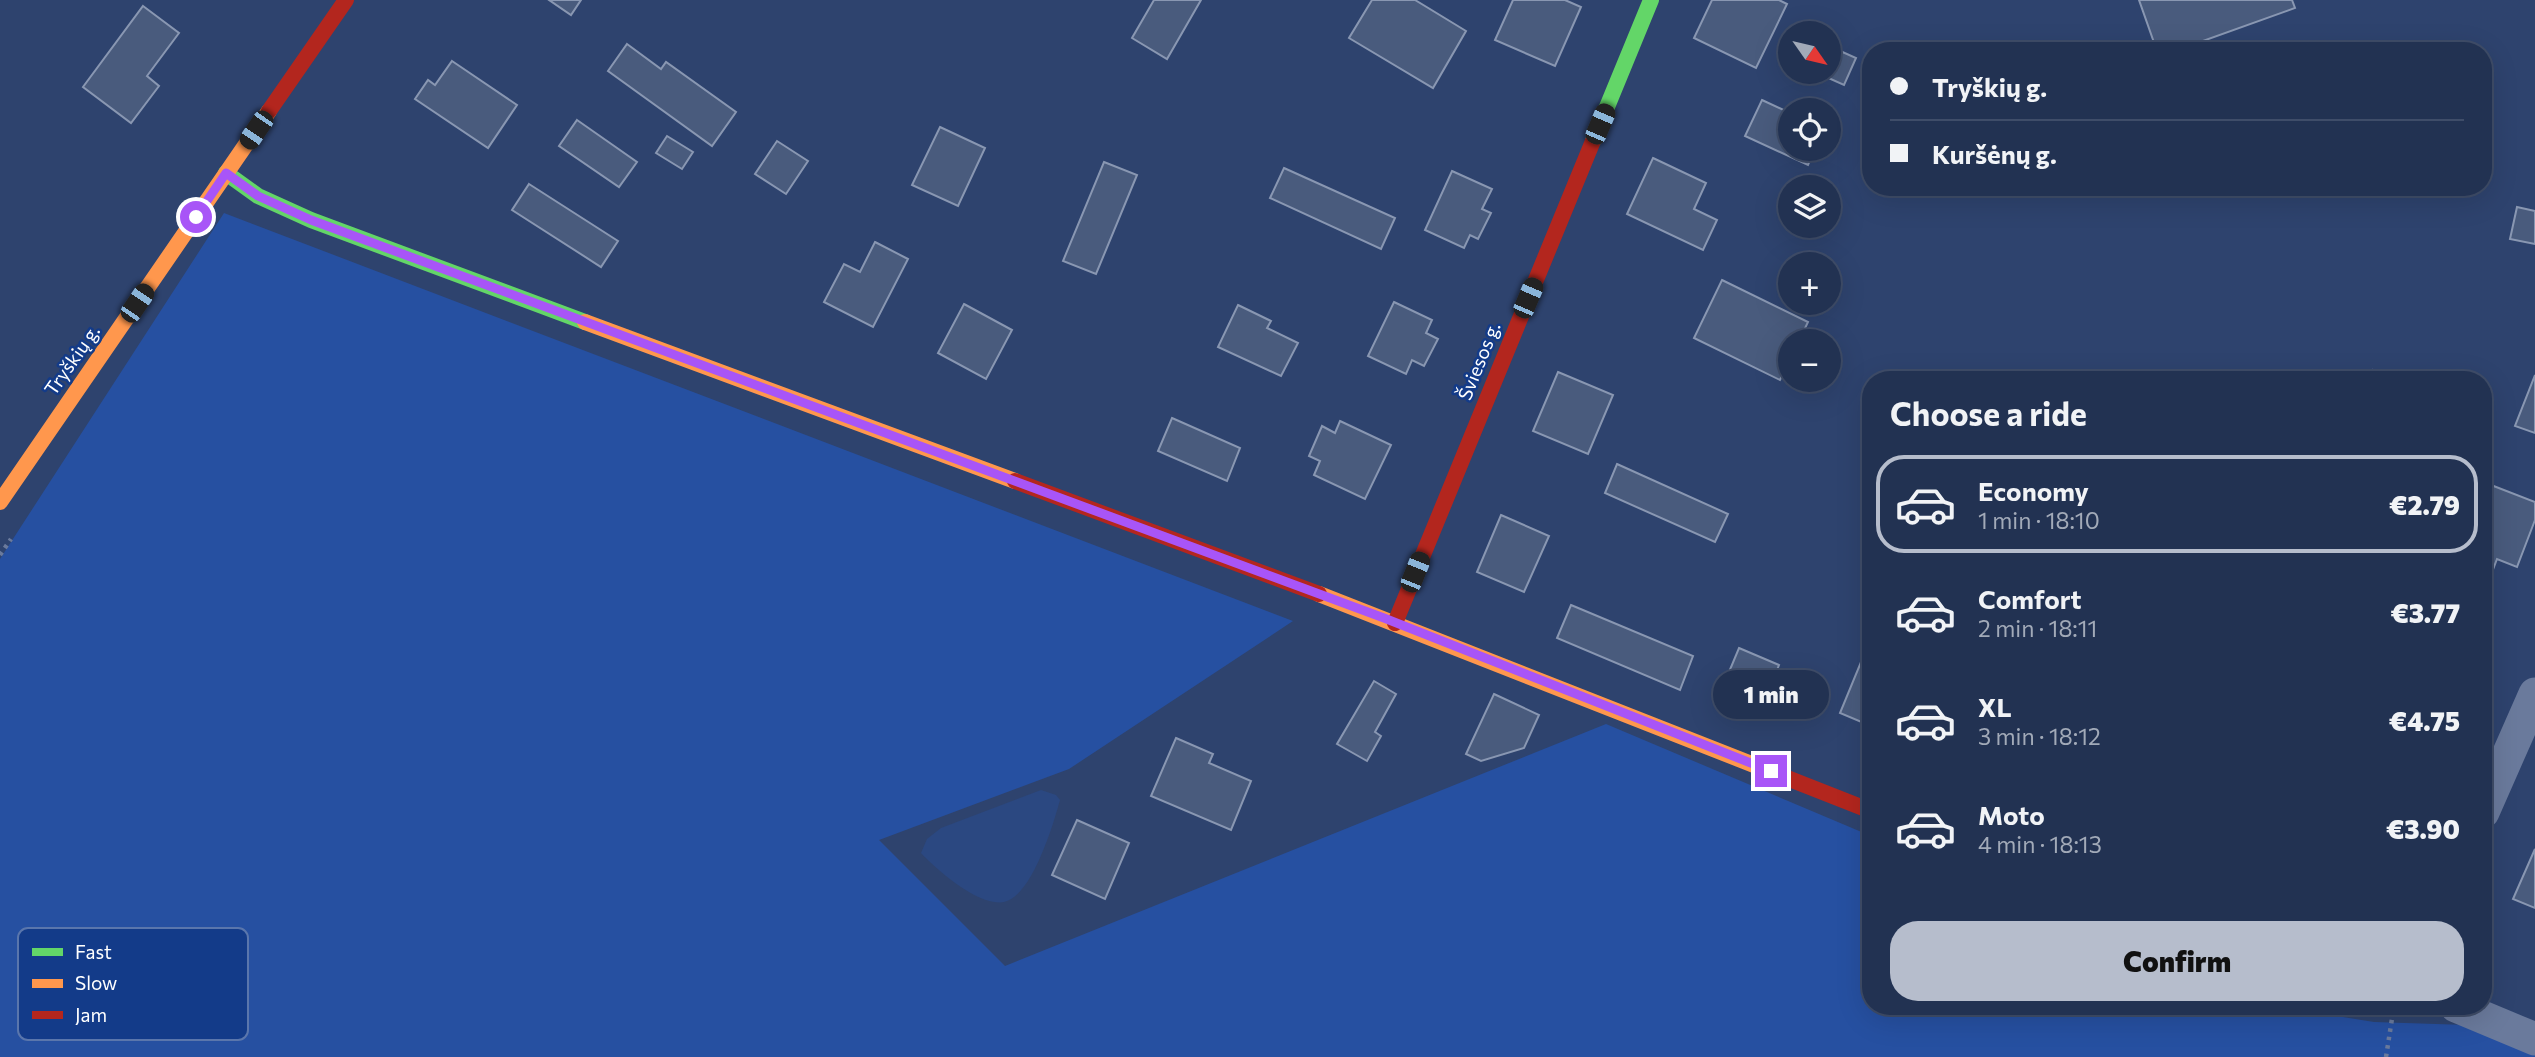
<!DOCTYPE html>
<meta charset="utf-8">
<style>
body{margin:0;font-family:Commissioner,sans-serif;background:#2a3a59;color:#f1f3f6;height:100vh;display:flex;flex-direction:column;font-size:26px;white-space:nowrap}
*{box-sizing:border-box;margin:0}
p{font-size:23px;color:#a2aab8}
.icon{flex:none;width:38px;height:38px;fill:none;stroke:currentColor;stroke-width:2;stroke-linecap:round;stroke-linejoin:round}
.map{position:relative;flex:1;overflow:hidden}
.details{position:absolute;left:1862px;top:371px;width:630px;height:644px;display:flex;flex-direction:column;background:#223252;border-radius:28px;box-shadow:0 7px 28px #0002,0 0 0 2px #3f4d69}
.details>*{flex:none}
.hud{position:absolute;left:1862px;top:42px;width:630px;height:154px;border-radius:28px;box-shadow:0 7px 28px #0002,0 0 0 2px #3f4d69;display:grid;align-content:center;height:154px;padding:0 28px;background:#223252}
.needle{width:46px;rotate:124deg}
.fabs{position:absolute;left:1778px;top:21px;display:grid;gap:14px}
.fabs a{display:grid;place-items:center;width:63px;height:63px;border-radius:50%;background:#223252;box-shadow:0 7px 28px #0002,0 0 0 2px #3f4d69;font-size:35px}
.end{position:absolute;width:32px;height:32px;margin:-16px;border:9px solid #a855f7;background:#fff;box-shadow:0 0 0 4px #fff}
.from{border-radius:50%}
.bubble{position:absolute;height:49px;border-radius:24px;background:#223252;box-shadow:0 7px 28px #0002,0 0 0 2px #3f4d69;font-size:23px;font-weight:800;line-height:49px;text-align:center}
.car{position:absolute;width:21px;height:42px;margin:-21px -10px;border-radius:9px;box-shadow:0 0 5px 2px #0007;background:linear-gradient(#222 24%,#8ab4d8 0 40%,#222 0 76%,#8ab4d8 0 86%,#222 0)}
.hud b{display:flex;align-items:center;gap:24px;height:66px;font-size:26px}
.hud b+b{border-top:2px solid #3f4d69}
.hud i{width:18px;height:18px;background:#f1f3f6}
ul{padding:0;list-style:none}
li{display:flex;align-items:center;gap:21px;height:98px;margin:0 14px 10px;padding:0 14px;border:4px solid transparent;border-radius:28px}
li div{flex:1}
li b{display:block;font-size:26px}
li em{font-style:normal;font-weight:800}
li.active{border-color:#b6bdcc}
li>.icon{width:63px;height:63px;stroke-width:1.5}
h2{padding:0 28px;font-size:32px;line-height:84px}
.primary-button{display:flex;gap:14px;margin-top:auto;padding:14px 28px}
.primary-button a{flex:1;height:80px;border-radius:28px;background:#b6bdcc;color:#111;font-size:28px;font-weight:800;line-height:80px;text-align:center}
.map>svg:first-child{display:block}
</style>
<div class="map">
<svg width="2535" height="1057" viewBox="0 0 2535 1057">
<rect width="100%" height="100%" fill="#2e436e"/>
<path fill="#2650a1" d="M224 213 1293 621 1069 769 879 840 1005 966 1606 724 1871 836V1006H2274L2374 1022 2467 1025 2535 1039V1057H0V559Z"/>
<path fill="#2b4881" d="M1041 790 1056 795 1060 800C1053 825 1032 896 1004 902 979 907 937 870 921 853L927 839 941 828Z"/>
<g fill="#495b7d" stroke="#8997b2" stroke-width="2">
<path d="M549 0H581L571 15Z"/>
<path d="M1154 0H1201L1167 59 1132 38Z"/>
<path d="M1372 0H1415L1466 31 1433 88 1349 38Z"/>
<path d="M1513 0H1565L1581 7 1555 66 1495 40Z"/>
<path d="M1712 0H1779L1787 4 1756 68 1694 38Z"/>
<path d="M2139 0H2292L2295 8 2175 51H2157Z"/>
<path d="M143 6 179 33 147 76 159 86 131 123 83 87Z"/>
<path d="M627 44 661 69 666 62 736 112 712 146 608 71Z"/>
<path d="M1829 46 1856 58 1844 85 1815 72H1829Z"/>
<path d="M452 61 517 105 488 148 415 99 428 80 435 85Z"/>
<path d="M1762 100 1790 113V149H1815L1808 165 1745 136Z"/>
<path d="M577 120 637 162 619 187 559 146Z"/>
<path d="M940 127 985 148 958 206 912 185Z"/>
<path d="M667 136 693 152 682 169 656 153Z"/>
<path d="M777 141 808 161 786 194 755 174Z"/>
<path d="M1653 158 1706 183 1694 209 1717 220 1703 250 1627 214Z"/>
<path d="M1104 162 1137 175 1096 274 1063 261Z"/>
<path d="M1284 168 1395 218 1381 249 1270 198Z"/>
<path d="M1452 171 1492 189 1482 209 1491 213 1478 239 1470 235 1464 248 1425 230Z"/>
<path d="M529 184 618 241 601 267 512 210Z"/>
<path d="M2517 207 2535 211V244L2510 239Z"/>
<path d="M875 242 908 259 873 327 824 302 844 264 860 272Z"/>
<path d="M1722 280 1808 322 1799 341H1790V359L1780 380 1694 338Z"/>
<path d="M1394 302 1432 320 1426 333 1438 339 1424 366 1412 360 1406 374 1368 356Z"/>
<path d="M964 304 1012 330 986 379 938 353Z"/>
<path d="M1238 305 1271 321 1267 328 1298 343 1281 376 1218 347Z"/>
<path d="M2373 370 2397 380H2369Z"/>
<path d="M1558 372 1613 395 1588 454 1533 431Z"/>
<path d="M2535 375V433L2515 426Z"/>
<path d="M1172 418 1240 448 1227 481 1158 451Z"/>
<path d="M1340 421 1391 445 1365 499 1314 475 1320 461 1309 456 1322 426 1335 433Z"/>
<path d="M1617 464 1728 514 1715 542 1605 493Z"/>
<path d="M2491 485 2535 502V520L2517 567 2497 559 2489 580 2483 577V505Z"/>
<path d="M1501 515 1549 536 1524 592 1477 572Z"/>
<path d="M1571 605 1693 656 1680 690 1557 638Z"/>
<path d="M1739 648 1779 665 1770 688 1729 672Z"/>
<path d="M1861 662 1871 666V726L1840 713Z"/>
<path d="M1374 681 1396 694 1375 732 1381 736 1367 761 1337 744Z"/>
<path d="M1494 694 1539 715 1524 748 1481 761 1466 754Z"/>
<path d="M1176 738 1213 754 1209 763 1251 781 1231 830 1151 796Z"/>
<path d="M1077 820 1129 843 1105 899 1052 875Z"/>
<path d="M2535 849V908L2513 899Z"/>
</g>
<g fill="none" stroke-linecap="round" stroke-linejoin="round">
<g stroke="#6a7a9c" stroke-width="4.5" stroke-dasharray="3.5 5" stroke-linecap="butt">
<path d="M0 555 11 539"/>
<path d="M2386 1057 2394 1006"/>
</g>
<g stroke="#6a7a9c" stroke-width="33">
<path d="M2483 812 2535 694"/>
<path d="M2456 1006 2535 1039"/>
</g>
<g stroke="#63d668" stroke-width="16">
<path d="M1593 141 1651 0"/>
<path d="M226 173 258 196 311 220 585 322"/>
</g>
<g stroke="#ff974d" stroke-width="16">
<path d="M585 322 1015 481"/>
<path d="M0 502 269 111"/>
<path d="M1319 594 1782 776"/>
</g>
<g stroke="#b3261e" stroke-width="16">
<path d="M269 111 346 0"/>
<path d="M1015 481 1319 594"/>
<path d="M1395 623 1593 141"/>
<path d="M1782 776 1871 811"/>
</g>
</g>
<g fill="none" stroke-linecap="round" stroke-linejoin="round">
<path stroke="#a855f7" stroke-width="9" d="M196 217 226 173 258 196 311 220 1384 618 1771 771"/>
</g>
<g text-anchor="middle" stroke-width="5" stroke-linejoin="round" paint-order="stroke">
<g font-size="19" fill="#fff" stroke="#133b89">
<text transform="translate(72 360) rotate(-55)" y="7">Tryškių g.</text>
<text transform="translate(1479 361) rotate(-68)" y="7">Šviesos g.</text>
</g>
</g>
<rect x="18" y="928" width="230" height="112" rx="10" fill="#133b89" stroke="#5a76ac" stroke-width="2"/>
<rect x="32" y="948" width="31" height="8" fill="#63d668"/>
<rect x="32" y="979" width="31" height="9" fill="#ff974d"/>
<rect x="32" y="1011" width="31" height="8" fill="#b3261e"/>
<g font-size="19" fill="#fff">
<text x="75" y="959">Fast</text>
<text x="75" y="990">Slow</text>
<text x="75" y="1022">Jam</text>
</g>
</svg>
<div class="fabs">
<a><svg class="needle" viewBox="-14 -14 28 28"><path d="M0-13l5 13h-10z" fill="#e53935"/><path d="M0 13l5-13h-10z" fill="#a2aab8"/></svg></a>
<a><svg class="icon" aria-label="locate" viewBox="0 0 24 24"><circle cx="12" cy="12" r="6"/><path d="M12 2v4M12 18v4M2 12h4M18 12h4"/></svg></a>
<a><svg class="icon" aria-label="layers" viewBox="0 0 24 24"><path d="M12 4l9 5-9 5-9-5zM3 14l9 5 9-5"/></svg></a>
<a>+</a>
<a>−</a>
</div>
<i class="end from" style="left:196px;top:217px"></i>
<i class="end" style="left:1771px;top:771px"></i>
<div class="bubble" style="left:1713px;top:670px;width:116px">1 min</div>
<i class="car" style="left:1600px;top:124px;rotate:23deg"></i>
<i class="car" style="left:256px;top:130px;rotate:214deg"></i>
<i class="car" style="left:1528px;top:298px;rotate:23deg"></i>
<i class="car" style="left:137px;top:303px;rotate:34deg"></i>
<i class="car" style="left:1415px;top:572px;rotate:22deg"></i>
<div class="hud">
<b><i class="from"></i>Tryškių g.</b>
<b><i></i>Kuršėnų g.</b>
</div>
<section class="details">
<h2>Choose a ride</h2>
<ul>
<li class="active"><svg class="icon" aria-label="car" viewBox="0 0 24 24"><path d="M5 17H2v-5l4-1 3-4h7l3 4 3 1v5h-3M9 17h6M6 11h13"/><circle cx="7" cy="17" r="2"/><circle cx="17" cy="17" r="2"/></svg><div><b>Economy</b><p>1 min · 18:10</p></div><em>€2.79</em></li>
<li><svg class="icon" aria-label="car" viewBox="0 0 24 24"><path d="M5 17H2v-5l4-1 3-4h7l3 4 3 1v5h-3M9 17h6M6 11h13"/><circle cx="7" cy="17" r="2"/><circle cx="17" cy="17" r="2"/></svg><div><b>Comfort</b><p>2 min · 18:11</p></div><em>€3.77</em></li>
<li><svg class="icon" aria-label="car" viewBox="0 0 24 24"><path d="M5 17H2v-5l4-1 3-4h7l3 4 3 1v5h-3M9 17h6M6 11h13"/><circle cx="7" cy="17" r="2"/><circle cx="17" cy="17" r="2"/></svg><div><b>XL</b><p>3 min · 18:12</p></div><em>€4.75</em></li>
<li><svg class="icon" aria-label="car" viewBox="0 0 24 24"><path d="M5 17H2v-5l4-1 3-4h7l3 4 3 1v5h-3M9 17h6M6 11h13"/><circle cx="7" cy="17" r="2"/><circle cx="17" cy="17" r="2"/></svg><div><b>Moto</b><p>4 min · 18:13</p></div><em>€3.90</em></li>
</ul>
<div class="primary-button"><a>Confirm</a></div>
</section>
</div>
